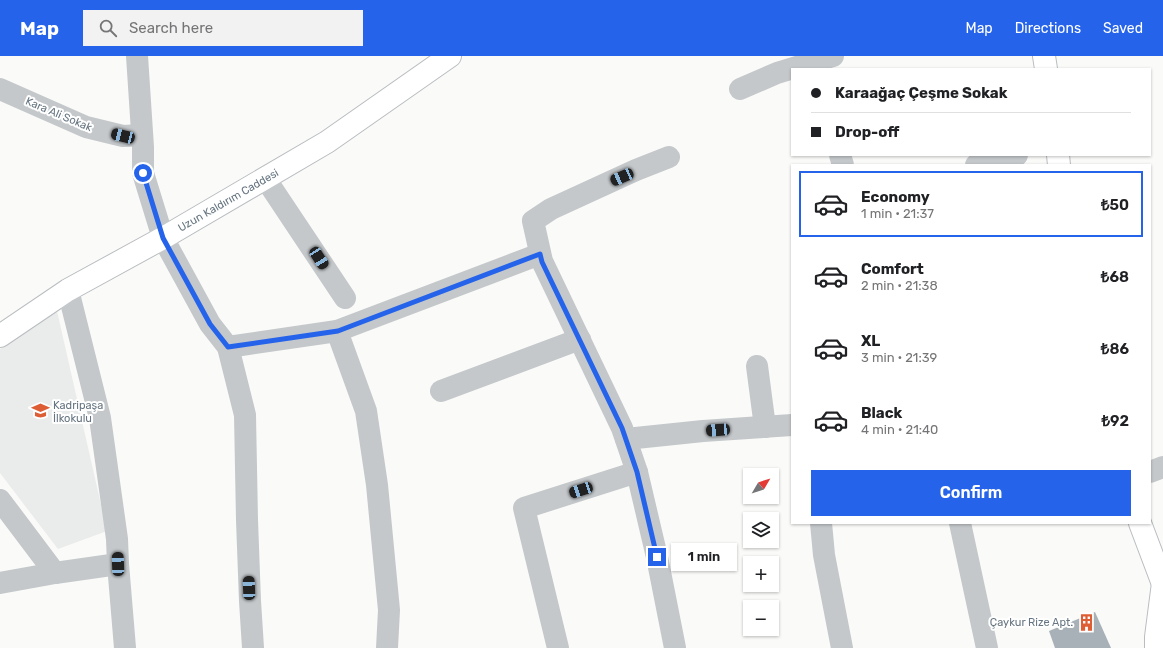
<!DOCTYPE html>
<meta charset="utf-8">
<style>
body{margin:0;font-family:Rubik,sans-serif;background:#f2f2f2;color:#202124;height:100vh;display:flex;flex-direction:column;font-size:15px;white-space:nowrap}
*{box-sizing:border-box;margin:0}
p{font-size:13px;color:#757577}
.icon{flex:none;width:22px;height:22px;fill:none;stroke:currentColor;stroke-width:2;stroke-linecap:round;stroke-linejoin:round}
.map{position:relative;flex:1;overflow:hidden}
.side{position:absolute;left:791px;top:108px;width:360px;height:360px;display:flex;flex-direction:column;background:#fff;border-radius:0px;box-shadow:0 1px 3px #0004}
.side>*{flex:none}
.top-card{position:absolute;left:791px;top:12px;width:360px;height:88px;border-radius:0px;box-shadow:0 1px 3px #0004;display:grid;align-content:center;height:88px;padding:0 20px;background:#fff}
.needle{width:26px;rotate:51deg}
.fabs{position:absolute;left:743px;top:412px;display:grid;gap:8px}
.fabs a{display:grid;place-items:center;width:36px;height:36px;border-radius:0px;background:#fff;box-shadow:0 1px 3px #0004;font-size:20px}
.end{position:absolute;width:18px;height:18px;margin:-9px;border:5px solid #2563eb;background:#fff;box-shadow:0 0 0 2px #fff}
.from{border-radius:50%}
.bubble{position:absolute;height:28px;border-radius:0px;background:#fff;box-shadow:0 1px 3px #0004;font-size:13px;font-weight:600;line-height:28px;text-align:center}
.car{position:absolute;width:12px;height:24px;margin:-12px -6px;border-radius:5px;box-shadow:0 0 3px 1px #0007;background:linear-gradient(#222 24%,#8ab4d8 0 40%,#222 0 76%,#8ab4d8 0 86%,#222 0)}
.top-card b{display:flex;align-items:center;gap:14px;height:38px;font-size:15px}
.top-card b+b{border-top:1px solid #e0e0e0}
.top-card i{width:10px;height:10px;background:#202124}
ul{padding:7px 0 0;list-style:none}
li{display:flex;align-items:center;gap:12px;height:66px;margin:0 8px 6px;padding:0 12px;border:2px solid transparent;border-radius:0px}
li div{flex:1}
li b{display:block;font-size:15px}
li em{font-style:normal;font-weight:600}
li.on{border-color:#2563eb}
li>.icon{width:36px;height:36px;stroke-width:1.5}
.button{display:flex;gap:8px;margin-top:auto;padding:8px 20px}
.button a{flex:1;height:46px;border-radius:0px;background:#2563eb;color:#fff;font-size:16px;font-weight:600;line-height:46px;text-align:center}
header{display:flex;align-items:center;gap:24px;box-sizing:border-box;height:56px;padding:0 20px;background:#2563eb;color:#fff}
header strong{font-size:19px}
nav{display:flex;gap:22px;margin-inline-start:auto;font-size:14px}
.search{width:280px;height:36px;background:#f2f2f2;display:flex;align-items:center;gap:10px;box-sizing:border-box;padding:0 14px;border-radius:0px;color:#757577;font-size:15px}
.map>svg:first-child{display:block}
</style>
<header>
<strong>Map</strong>
<div class="search"><svg class="icon" aria-label="search" viewBox="0 0 24 24"><circle cx="10" cy="10" r="6"/><path d="M15 15l6 6"/></svg>Search here</div>
<nav><a>Map</a><a>Directions</a><a>Saved</a></nav>
</header>
<div class="map">
<svg width="1163" height="592" viewBox="0 0 1163 592">
<rect width="100%" height="100%" fill="#fafaf8"/>
<path fill="#eaeceb" d="M57 255 107 475 58 493 0 417V293Z"/>
<path fill="#a8b1b7" d="M1095 556 1111 592H1055L1049 575Z"/>
<g fill="none" stroke-linecap="round" stroke-linejoin="round">
<defs>
<g id="major">
<path d="M1044 0 1046 13"/>
<path d="M1058 99 1059 109"/>
<path d="M0 280 68 234 163 182 327 86 450 0"/>
<path d="M1140 467 1163 528"/>
<path d="M1156 592V581L1163 527"/>
</g>
</defs>
<use href="#major" stroke="#b9bdc1" stroke-width="24"/>
<g stroke="#c4c8cb" stroke-width="22">
<path d="M137 0 143 91V117L163 182 210 268 228 291 245 359 247 464 250 545 253 592"/>
<path d="M0 33 86 71 123 80 142 79"/>
<path d="M740 33 777 17 833 0"/>
<path d="M840 99 843 109"/>
<path d="M669 101 636 114 551 153 533 165 542 205 622 372 637 416 657 501 675 592"/>
<path d="M976 109 1017 99"/>
<path d="M265 122 345 242"/>
<path d="M68 234 100 362 117 483 118 508 125 592"/>
<path d="M337 275 366 355 377 429 389 554 387 592"/>
<path d="M228 291 337 275 540 198"/>
<path d="M757 310 765 371"/>
<path d="M441 335 580 283"/>
<path d="M626 383 703 375 792 369"/>
<path d="M1150 416 1163 411"/>
<path d="M0 444 55 517"/>
<path d="M821 467 824 499 842 592"/>
<path d="M960 467 987 592"/>
<path d="M0 527 55 517 118 508"/>
<path d="M558 592 524 452 637 416"/>
</g>
<use href="#major" stroke="#fff" stroke-width="22"/>
</g>
<g fill="none" stroke-linecap="round" stroke-linejoin="round">
<path stroke="#2563eb" stroke-width="5" d="M143 117 163 182 210 268 228 291 338 275 540 198 542 206 622 372 637 416 657 501"/>
</g>
<defs>
<symbol id="school-bare" viewBox="-9 -9 18 18"><path d="M0-5L7-2L0 1L-7-2ZM-4 1L0 2.5L4 1V4Q0 6-4 4Z" fill="#dd5e35" stroke="#fff" stroke-width="2.5" paint-order="stroke"/></symbol>
<symbol id="building-bare" viewBox="-9 -9 18 18"><path d="M-4-6H4V6H1V3H-1V6H-4ZM-2.5-4.3h1.7v1.8h-1.7ZM.8-4.3h1.7v1.8H.8ZM-2.5-1h1.7V.8h-1.7ZM.8-1h1.7V.8H.8Z" fill="#dd5e35" stroke="#fff" stroke-width="2.5" paint-order="stroke"/></symbol>
</defs>
<g fill-rule="evenodd">
<use href="#school-bare" x="28" y="342" width="25" height="25"/>
<use href="#building-bare" x="1074" y="554" width="25" height="25"/>
</g>
<g text-anchor="middle" stroke-width="4" stroke-linejoin="round" paint-order="stroke">
<g font-size="11" fill="#667581" stroke="#fff">
<text transform="translate(59 58) rotate(23)" y="4">Kara Ali Sokak</text>
<text transform="translate(228 144) rotate(-30)" y="4">Uzun Kaldırım Caddesi</text>
</g>
<g font-size="11" fill="#667581" stroke="#fff" text-anchor="start">
<text x="53" y="353">Kadripaşa<tspan x="53" dy="13">İlkokulu</tspan></text>
<text x="1073" y="570" text-anchor="end">Çaykur Rize Apt.</text>
</g>
</g>
</svg>
<div class="fabs">
<a><svg class="needle" viewBox="-14 -14 28 28"><path d="M0-13l5 13h-10z" fill="#e53935"/><path d="M0 13l5-13h-10z" fill="#757577"/></svg></a>
<a><svg class="icon" aria-label="layers" viewBox="0 0 24 24"><path d="M12 4l9 5-9 5-9-5zM3 14l9 5 9-5"/></svg></a>
<a>+</a>
<a>−</a>
</div>
<i class="end from" style="left:143px;top:117px"></i>
<i class="end" style="left:657px;top:501px"></i>
<div class="bubble" style="left:671px;top:487px;width:66px">1 min</div>
<i class="car" style="left:123px;top:80px;rotate:284deg"></i>
<i class="car" style="left:622px;top:121px;rotate:246deg"></i>
<i class="car" style="left:319px;top:202px;rotate:147deg"></i>
<i class="car" style="left:718px;top:374px;rotate:266deg"></i>
<i class="car" style="left:581px;top:434px;rotate:252deg"></i>
<i class="car" style="left:118px;top:508px;rotate:358deg"></i>
<i class="car" style="left:249px;top:532px;rotate:358deg"></i>
<div class="top-card">
<b><i class="from"></i>Karaağaç Çeşme Sokak</b>
<b><i></i>Drop-off</b>
</div>
<section class="side">
<ul>
<li class="on"><svg class="icon" aria-label="car" viewBox="0 0 24 24"><path d="M5 17H2v-5l4-1 3-4h7l3 4 3 1v5h-3M9 17h6M6 11h13"/><circle cx="7" cy="17" r="2"/><circle cx="17" cy="17" r="2"/></svg><div><b>Economy</b><p>1 min · 21:37</p></div><em>₺50</em></li>
<li><svg class="icon" aria-label="car" viewBox="0 0 24 24"><path d="M5 17H2v-5l4-1 3-4h7l3 4 3 1v5h-3M9 17h6M6 11h13"/><circle cx="7" cy="17" r="2"/><circle cx="17" cy="17" r="2"/></svg><div><b>Comfort</b><p>2 min · 21:38</p></div><em>₺68</em></li>
<li><svg class="icon" aria-label="car" viewBox="0 0 24 24"><path d="M5 17H2v-5l4-1 3-4h7l3 4 3 1v5h-3M9 17h6M6 11h13"/><circle cx="7" cy="17" r="2"/><circle cx="17" cy="17" r="2"/></svg><div><b>XL</b><p>3 min · 21:39</p></div><em>₺86</em></li>
<li><svg class="icon" aria-label="car" viewBox="0 0 24 24"><path d="M5 17H2v-5l4-1 3-4h7l3 4 3 1v5h-3M9 17h6M6 11h13"/><circle cx="7" cy="17" r="2"/><circle cx="17" cy="17" r="2"/></svg><div><b>Black</b><p>4 min · 21:40</p></div><em>₺92</em></li>
</ul>
<div class="button"><a>Confirm</a></div>
</section>
</div>
